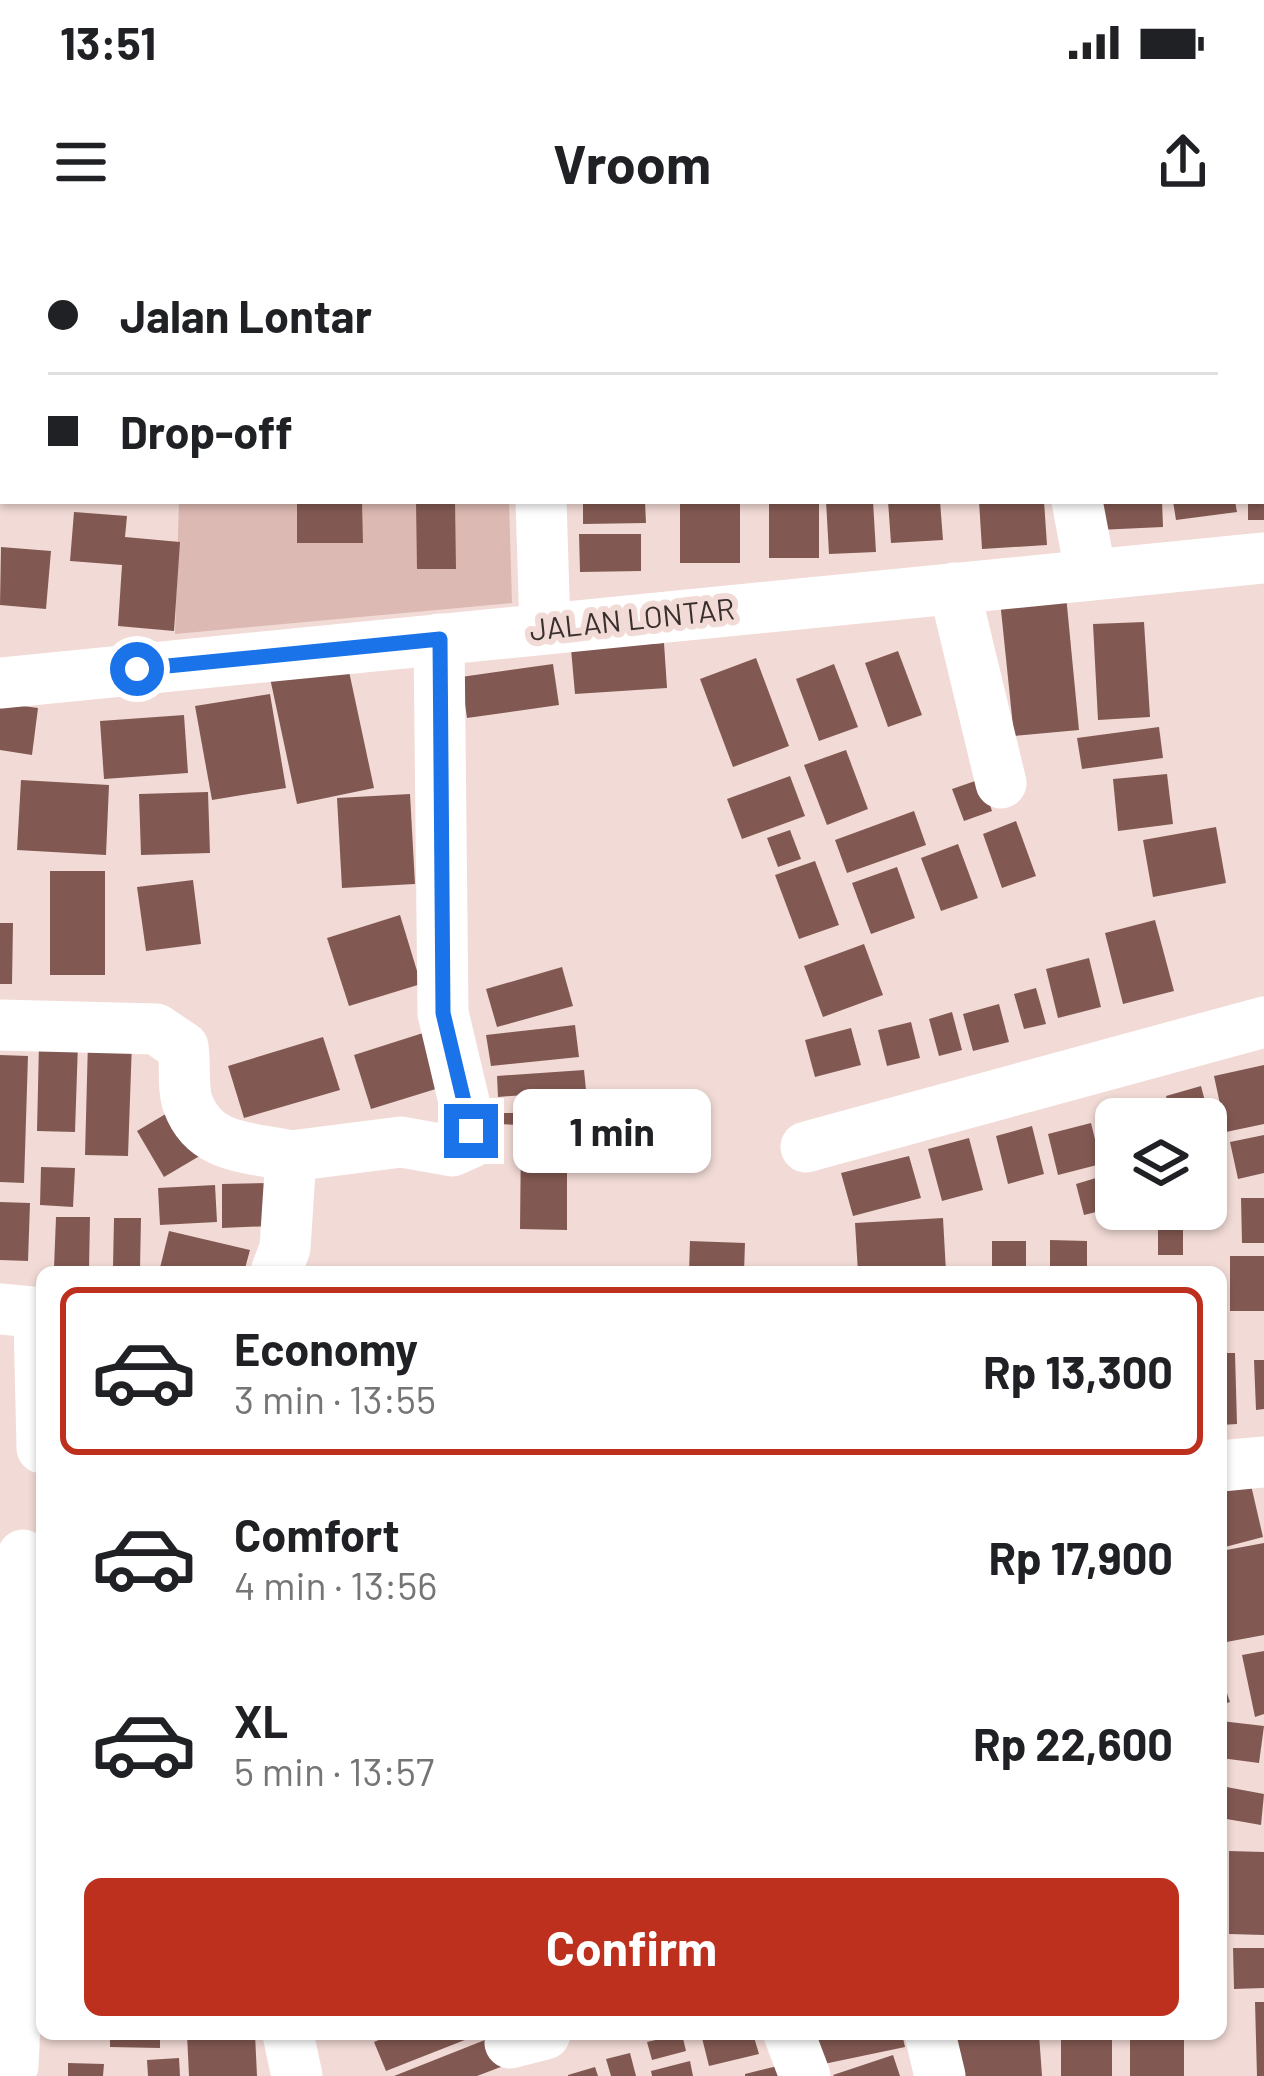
<!DOCTYPE html>
<meta charset="utf-8">
<style>
body{margin:0;font-family:Barlow,sans-serif;background:#f2f2f2;color:#202124;height:100vh;display:flex;flex-direction:column;font-size:45px;white-space:nowrap}
*{box-sizing:border-box;margin:0}
p{font-size:39px;color:#757577}
.icon{flex:none;width:66px;height:66px;fill:none;stroke:currentColor;stroke-width:2;stroke-linecap:round;stroke-linejoin:round}
.map{position:relative;flex:1;overflow:hidden}
.side{position:absolute;left:36px;top:1026px;width:1191px;height:774px;display:flex;flex-direction:column;background:#fff;border-radius:18px;box-shadow:0 3px 9px #0004}
.side>*{flex:none}
.top-card{position:absolute;left:0px;top:0px;width:1266px;height:264px;box-shadow:0 3px 9px #0004;display:grid;align-content:center;height:264px;padding:0 48px;background:#fff}
.fabs{position:absolute;left:1095px;top:858px;display:grid;gap:24px}
.fabs a{display:grid;place-items:center;width:132px;height:132px;border-radius:18px;background:#fff;box-shadow:0 3px 9px #0004;font-size:60px}
.end{position:absolute;width:54px;height:54px;margin:-27px;border:15px solid #1a73e8;background:#fff;box-shadow:0 0 0 6px #fff}
.from{border-radius:50%}
.bubble{position:absolute;height:84px;border-radius:18px;background:#fff;box-shadow:0 3px 9px #0004;font-size:39px;font-weight:700;line-height:84px;text-align:center}
.top-card b{display:flex;align-items:center;gap:42px;height:114px;font-size:45px}
.top-card b+b{border-top:3px solid #e0e0e0}
.top-card i{width:30px;height:30px;background:#202124}
ul{padding:21px 0 0;list-style:none}
li{display:flex;align-items:center;gap:36px;height:168px;margin:0 24px 18px;padding:0 24px;border:6px solid transparent;border-radius:18px}
li div{flex:1}
li b{display:block;font-size:45px}
li em{font-style:normal;font-weight:700}
li.selected{border-color:#bd301e}
li>.icon{width:108px;height:108px;stroke-width:1.5}
.primary-button{display:flex;gap:24px;margin-top:auto;padding:24px 48px}
.primary-button a{flex:1;height:138px;border-radius:18px;background:#bd301e;color:#fff;font-size:48px;font-weight:700;line-height:138px;text-align:center}
.status{display:flex;justify-content:space-between;align-items:center;height:84px;padding:0 60px;background:#fff;direction:ltr}
.status svg{height:33px;fill:currentColor}
header{display:flex;justify-content:space-between;align-items:center;height:156px;padding:0 48px;background:#fff;font-size:54px;font-weight:700}
.map>svg:first-child{display:block}
</style>
<div class="status"><b>13:51</b><svg viewBox="0 0 49 12"><path d="M0 12V9h3v3zM5 12V6h3v6zM10 12V3h3v9zM15 12V0h3v12zM26 1h20v11H26zM47 4h2v5h-2z"/></svg></div>
<header><svg class="icon" aria-label="menu" viewBox="0 0 24 24"><path d="M4 6h16M4 12h16M4 18h16"/></svg>Vroom<svg class="icon" aria-label="share" viewBox="0 0 24 24"><path d="M12 15V3M7 8l5-5 5 5M5 13v7h14v-7"/></svg></header>
<div class="map">
<svg width="1264" height="1836" viewBox="0 0 1264 1836">
<rect width="100%" height="100%" fill="#f2dbd6"/>
<g fill="#dcb9b2">
<path d="M0 0H502V3H3L0 224Z"/>
<path d="M179 261H509L512 363 175 394Z"/>
</g>
<g fill="#825952">
<path d="M416 261H455L456 329H417Z"/>
<path d="M583 261H645L646 283 583 284Z"/>
<rect x="680" y="261" width="60" height="62"/>
<rect x="769" y="261" width="50" height="57"/>
<path d="M826 261H873L876 312 829 314Z"/>
<path d="M888 261H940L943 300 891 303Z"/>
<path d="M979 261H1044L1047 305 982 309Z"/>
<path d="M1096 261H1162L1163 287 1098 290Z"/>
<path d="M1173 261H1235L1237 272 1176 280Z"/>
<rect x="1248" y="261" width="16" height="19"/>
<path d="M362 262 363 303H297V263Z"/>
<path d="M74 272 127 276 125 297 180 302 174 391 118 386 122 325 70 321Z"/>
<path d="M579 294H641V331L580 332Z"/>
<path d="M1 307 51 311 46 369 0 365Z"/>
<path d="M1065 345 1079 490 1014 496 999 351Z"/>
<path d="M1144 382 1150 477 1098 480 1093 384Z"/>
<path d="M664 403 667 448 575 454 571 409Z"/>
<path d="M898 411 922 475 888 487 865 423Z"/>
<path d="M756 418 789 506 733 527 700 439Z"/>
<path d="M347 422 374 548 297 564 270 438Z"/>
<path d="M553 424 559 465 467 478 461 437Z"/>
<path d="M834 424 858 487 819 501 796 439Z"/>
<path d="M270 454 286 548 212 560 195 466Z"/>
<path d="M0 463 38 468 32 515 0 510Z"/>
<path d="M184 475 188 533 104 539 100 481Z"/>
<path d="M1159 487 1163 518 1082 529 1077 498Z"/>
<path d="M846 510 868 569 827 585 804 525Z"/>
<path d="M1167 534 1173 584 1118 591 1113 539Z"/>
<path d="M790 536 805 576 742 599 727 559Z"/>
<path d="M981 539 992 571 964 581 952 549Z"/>
<path d="M21 540 109 545 106 615 17 610Z"/>
<path d="M208 552 210 613 141 615 139 554Z"/>
<path d="M410 554 415 644 342 648 337 558Z"/>
<path d="M914 571 926 605 847 633 835 600Z"/>
<path d="M1016 581 1036 636 1002 648 983 594Z"/>
<path d="M1216 587 1226 643 1153 657 1143 600Z"/>
<path d="M790 590 801 619 778 627 767 598Z"/>
<path d="M958 604 978 658 941 671 921 618Z"/>
<path d="M815 621 839 685 799 699 775 635Z"/>
<path d="M897 627 915 678 871 694 852 643Z"/>
<rect x="50" y="631" width="55" height="104"/>
<path d="M193 640 201 704 146 711 137 647Z"/>
<path d="M400 675 421 744 349 766 327 698Z"/>
<path d="M1155 680 1174 751 1123 764 1105 693Z"/>
<path d="M0 683H13L12 744H0Z"/>
<path d="M864 704 883 755 823 777 804 726Z"/>
<path d="M1089 718 1101 767 1058 778 1046 729Z"/>
<path d="M562 727 573 766 497 787 486 749Z"/>
<path d="M1036 748 1046 784 1024 789 1014 754Z"/>
<path d="M999 764 1009 802 973 811 963 774Z"/>
<path d="M952 772 962 810 939 816 929 779Z"/>
<path d="M911 782 920 818 887 826 878 790Z"/>
<path d="M575 785 579 817 491 826 486 795Z"/>
<path d="M851 788 861 825 815 837 805 800Z"/>
<path d="M423 793 439 848 371 869 354 815Z"/>
<path d="M323 797 340 850 244 878 228 826Z"/>
<path d="M88 801 132 802 128 916 85 915Z"/>
<path d="M39 803H78L75 892 37 891Z"/>
<path d="M0 815 28 816 24 943 0 942Z"/>
<path d="M1264 825V884L1226 892 1214 836Z"/>
<path d="M584 830 586 850 498 857 497 836Z"/>
<path d="M1201 846 1211 884 1206 886V879H1172L1166 856Z"/>
<path d="M1143 864 1147 879H1114L1112 872Z"/>
<path d="M174 869 203 914 164 937 137 891Z"/>
<path d="M498 873H545L544 886 497 884Z"/>
<path d="M1091 883 1101 924 1058 935 1048 894Z"/>
<path d="M1032 886 1044 934 1008 944 996 896Z"/>
<path d="M1264 895V933L1238 939 1230 902Z"/>
<path d="M521 896H567V990L520 989Z"/>
<path d="M969 898 983 950 942 961 928 909Z"/>
<path d="M909 916 921 958 853 976 841 933Z"/>
<path d="M41 927 75 928 73 967 40 965Z"/>
<path d="M1116 932V967L1084 975 1076 944Z"/>
<path d="M269 943 270 986 222 988V944Z"/>
<path d="M215 945 217 982 160 985 158 948Z"/>
<path d="M1241 958H1264V1003H1242Z"/>
<path d="M0 962 30 963 28 1021 0 1020Z"/>
<path d="M56 977H90L89 1029 54 1028Z"/>
<path d="M114 978H141L140 1028 113 1027Z"/>
<path d="M943 978 946 1032H858L855 983Z"/>
<rect x="1158" y="989" width="25" height="26"/>
<path d="M169 991 250 1010 244 1032H159Z"/>
<path d="M1050 1000 1087 1001V1032H1050Z"/>
<path d="M690 1001 745 1003 744 1032H689Z"/>
<rect x="992" y="1001" width="34" height="31"/>
<rect x="1230" y="1016" width="34" height="55"/>
<path d="M1221 1113H1235L1237 1184 1221 1185Z"/>
<path d="M1254 1120H1264V1169L1256 1170Z"/>
<path d="M1248 1232 1263 1297 1225 1307 1221 1288V1237Z"/>
<path d="M1264 1303V1395L1221 1403V1311Z"/>
<path d="M1264 1411V1474L1255 1477 1242 1415Z"/>
<path d="M1221 1436 1230 1462 1221 1465Z"/>
<path d="M1221 1481 1264 1486 1259 1523 1221 1518Z"/>
<path d="M1221 1546 1264 1554 1261 1585 1221 1578Z"/>
<path d="M1229 1611 1264 1612V1695L1229 1694Z"/>
<path d="M1233 1708H1264V1748L1234 1749Z"/>
<path d="M1255 1762H1264V1836H1257Z"/>
<path d="M110 1794H160V1808L110 1807Z"/>
<path d="M187 1794H255L257 1836H189Z"/>
<path d="M393 1794H480L386 1831 374 1802Z"/>
<path d="M682 1794 686 1811 652 1820 647 1802Z"/>
<path d="M701 1794H753L759 1814 709 1826Z"/>
<path d="M812 1794H902L905 1807 819 1825Z"/>
<path d="M944 1794H1039L1042 1836H946Z"/>
<rect x="1061" y="1794" width="51" height="42"/>
<rect x="1130" y="1794" width="54" height="42"/>
<path d="M495 1796 506 1825 477 1836H394Z"/>
<path d="M630 1813 636 1836H611L606 1819Z"/>
<path d="M893 1815 900 1836H834L833 1835Z"/>
<path d="M179 1818 180 1836H148L147 1820Z"/>
<path d="M690 1821 693 1836H652L651 1831Z"/>
<path d="M68 1823 104 1824 103 1836H68Z"/>
<path d="M790 1823 794 1836H745V1834Z"/>
<path d="M595 1827 598 1836H568V1835Z"/>
</g>
<g fill="none" stroke-linecap="round" stroke-linejoin="round">
<g stroke="#fff" stroke-width="51">
<path d="M533 0V3"/>
<path d="M1073 3 1082 0"/>
<path d="M541 261 545 388"/>
<path d="M1077 261 1091 335"/>
<path d="M954 348 1001 543"/>
<path d="M0 443 1264 318"/>
<path d="M0 785 156 789 183 807C186 825 182 848 188 864 205 910 250 907 291 916"/>
<path d="M806 907 1264 782"/>
<path d="M276 1032 285 1008 291 916 401 902 452 911 470 903 471 891 443 773 439 399"/>
<path d="M0 1069 32 1072 39 1079 42 1208"/>
<path d="M1221 1226 1264 1222"/>
<path d="M288 1794 297 1836"/>
<path d="M789 1794 805 1836"/>
<path d="M930 1794 940 1836"/>
<path d="M510 1803 545 1794"/>
<path d="M13 1826 22 1640 23 1315"/>
</g>
</g>
<g fill="none" stroke-linecap="round" stroke-linejoin="round">
<path stroke="#1a73e8" stroke-width="15" d="M137 429 440 399 443 773 471 891"/>
</g>
<g text-anchor="middle" stroke-width="12" stroke-linejoin="round" paint-order="stroke">
<g font-size="30" fill="#39302e" stroke="#f2dbd6">
<text transform="translate(632 380) rotate(-6)" y="10">JALAN LONTAR</text>
</g>
</g>
</svg>
<div class="fabs">
<a><svg class="icon" aria-label="layers" viewBox="0 0 24 24"><path d="M12 4l9 5-9 5-9-5zM3 14l9 5 9-5"/></svg></a>
</div>
<i class="end from" style="left:137px;top:429px"></i>
<i class="end" style="left:471px;top:891px"></i>
<div class="bubble" style="left:513px;top:849px;width:198px">1 min</div>
<div class="top-card">
<b><i class="from"></i>Jalan Lontar</b>
<b><i></i>Drop-off</b>
</div>
<section class="side">
<ul>
<li class="selected"><svg class="icon" aria-label="car" viewBox="0 0 24 24"><path d="M5 17H2v-5l4-1 3-4h7l3 4 3 1v5h-3M9 17h6M6 11h13"/><circle cx="7" cy="17" r="2"/><circle cx="17" cy="17" r="2"/></svg><div><b>Economy</b><p>3 min · 13:55</p></div><em>Rp 13,300</em></li>
<li><svg class="icon" aria-label="car" viewBox="0 0 24 24"><path d="M5 17H2v-5l4-1 3-4h7l3 4 3 1v5h-3M9 17h6M6 11h13"/><circle cx="7" cy="17" r="2"/><circle cx="17" cy="17" r="2"/></svg><div><b>Comfort</b><p>4 min · 13:56</p></div><em>Rp 17,900</em></li>
<li><svg class="icon" aria-label="car" viewBox="0 0 24 24"><path d="M5 17H2v-5l4-1 3-4h7l3 4 3 1v5h-3M9 17h6M6 11h13"/><circle cx="7" cy="17" r="2"/><circle cx="17" cy="17" r="2"/></svg><div><b>XL</b><p>5 min · 13:57</p></div><em>Rp 22,600</em></li>
</ul>
<div class="primary-button"><a>Confirm</a></div>
</section>
</div>
